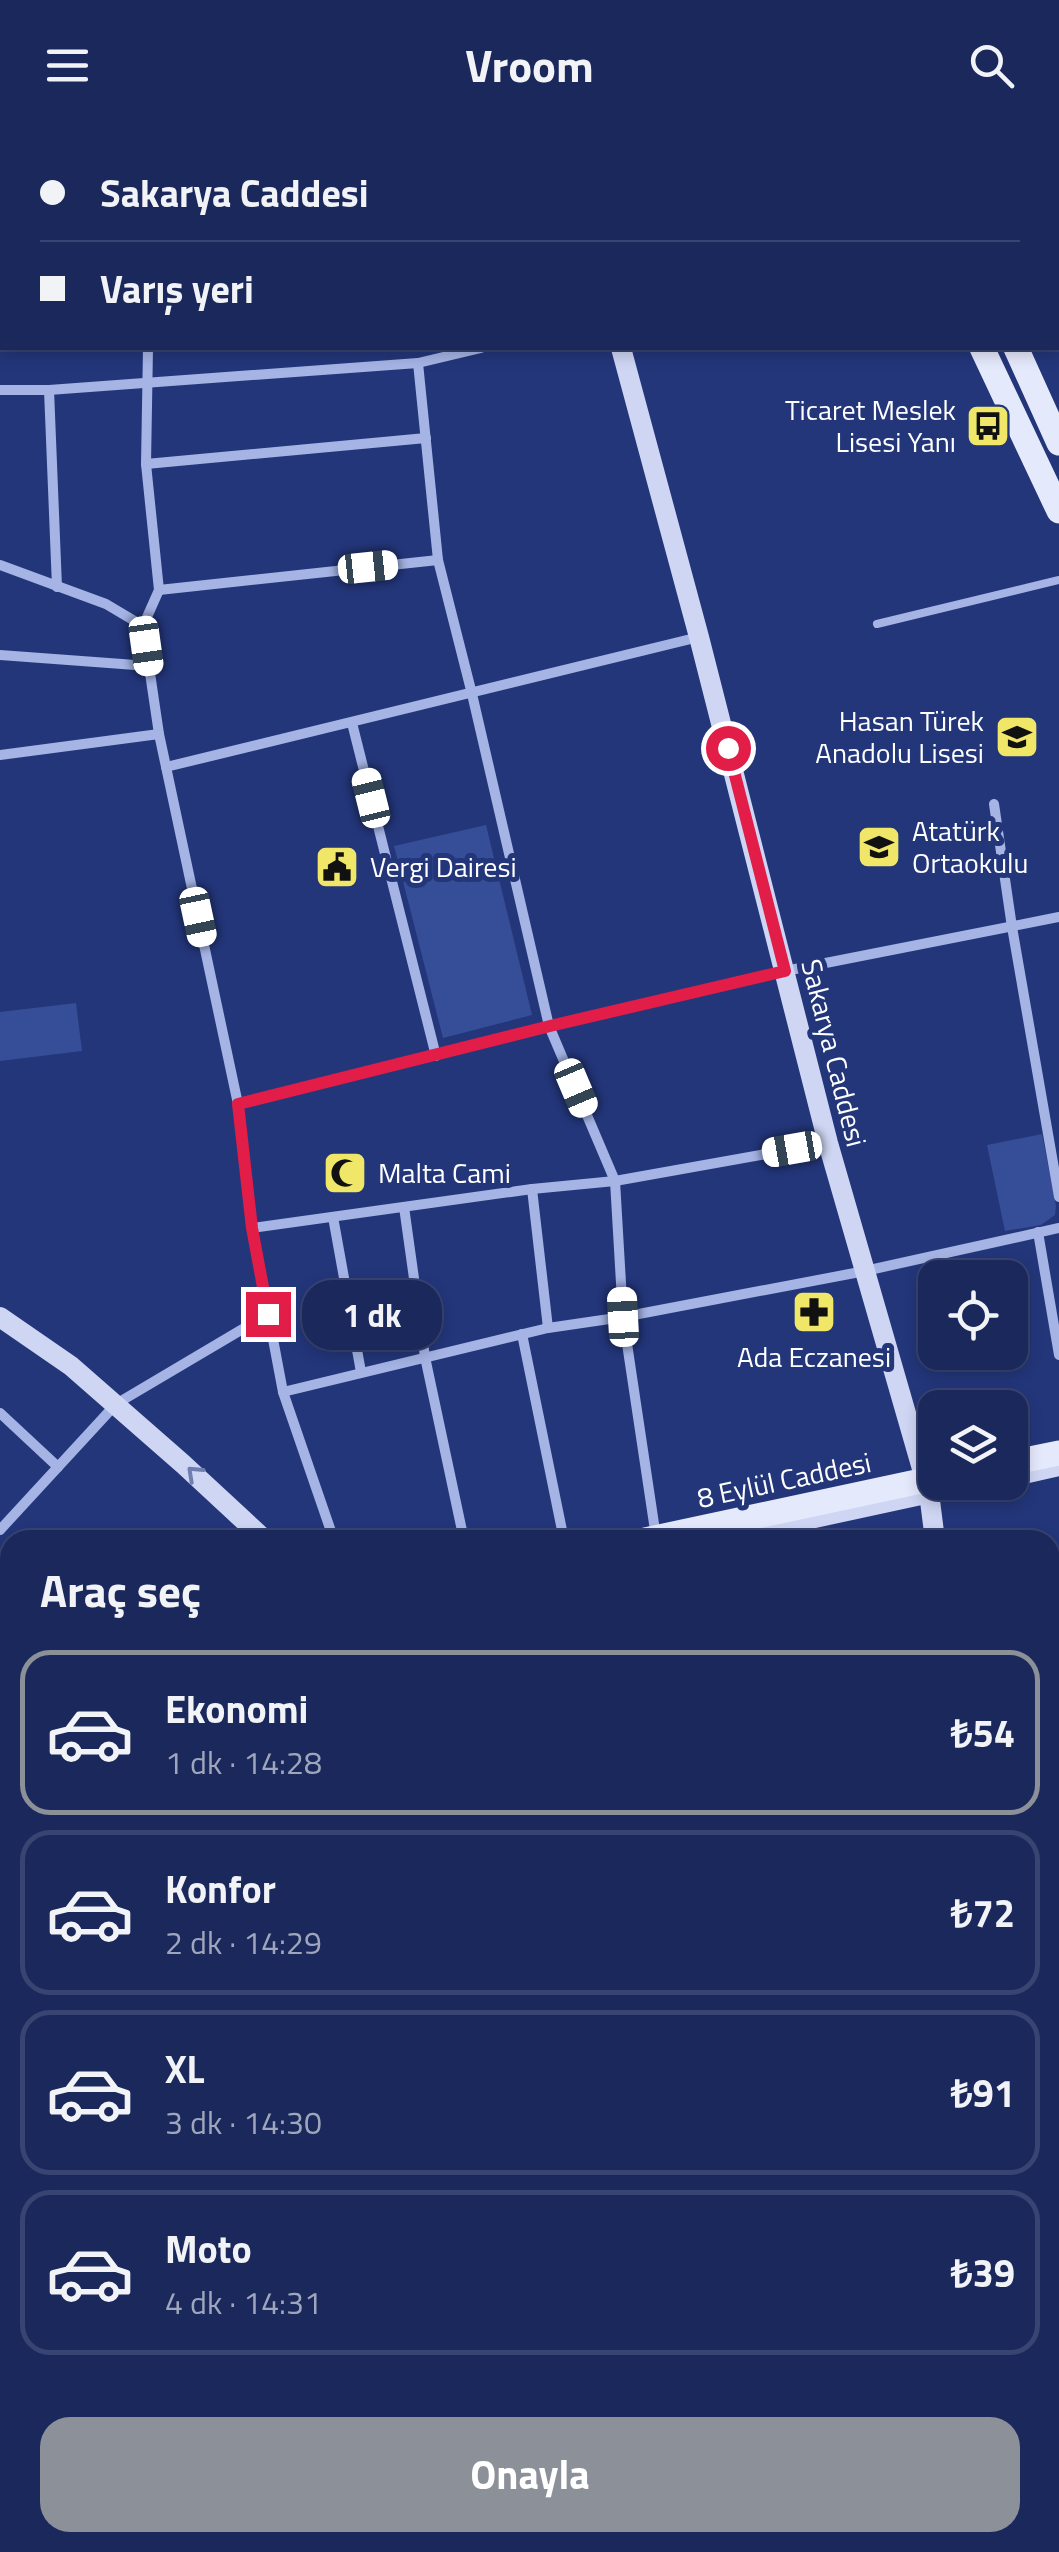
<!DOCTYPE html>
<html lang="tr">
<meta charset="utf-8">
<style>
body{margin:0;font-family:"Titillium Web",sans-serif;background:#233062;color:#f1f3f6;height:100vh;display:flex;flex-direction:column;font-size:38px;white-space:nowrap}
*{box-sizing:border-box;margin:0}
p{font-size:32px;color:#9fa6bb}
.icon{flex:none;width:55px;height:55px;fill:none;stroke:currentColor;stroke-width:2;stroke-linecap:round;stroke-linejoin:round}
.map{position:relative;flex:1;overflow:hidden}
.sheet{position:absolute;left:0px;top:1400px;width:1060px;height:1022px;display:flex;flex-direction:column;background:#1a285c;border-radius:30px 30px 0 0;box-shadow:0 5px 15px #0003,0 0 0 2px #384472}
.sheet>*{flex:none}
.top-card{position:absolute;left:0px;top:0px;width:1060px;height:220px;box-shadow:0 5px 15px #0003,0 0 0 2px #384472;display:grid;align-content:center;height:220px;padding:0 40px;background:#1a285c}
.controls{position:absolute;left:918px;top:1130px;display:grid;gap:20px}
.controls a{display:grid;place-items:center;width:110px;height:110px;border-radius:20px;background:#1a285c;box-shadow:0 5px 15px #0003,0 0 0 2px #384472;font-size:50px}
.end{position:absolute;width:45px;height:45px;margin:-22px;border:12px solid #e11d48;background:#fff;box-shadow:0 0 0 5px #fff}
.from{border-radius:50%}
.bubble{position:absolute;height:70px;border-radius:30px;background:#1a285c;box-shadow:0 5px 15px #0003,0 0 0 2px #384472;font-size:32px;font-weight:700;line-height:70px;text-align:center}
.car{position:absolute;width:30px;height:60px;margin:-30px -15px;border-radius:12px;box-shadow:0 0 8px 2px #0007;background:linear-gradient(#fff 24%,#345 0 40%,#fff 0 76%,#345 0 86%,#fff 0)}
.top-card b{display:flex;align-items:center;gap:35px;height:95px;font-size:38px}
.top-card b+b{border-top:2px solid #384472}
.top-card i{width:25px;height:25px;background:#f1f3f6}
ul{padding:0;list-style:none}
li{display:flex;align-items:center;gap:30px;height:165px;margin:0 20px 15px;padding:0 20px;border:5px solid #384472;border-radius:30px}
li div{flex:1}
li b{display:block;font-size:38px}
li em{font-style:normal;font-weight:700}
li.selected{border-color:#8c9099}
li>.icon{width:90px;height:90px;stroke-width:1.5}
h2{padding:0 40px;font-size:45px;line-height:120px}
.action{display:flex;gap:20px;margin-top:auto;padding:20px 40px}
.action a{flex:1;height:115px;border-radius:30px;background:#8c9099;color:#fff;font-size:40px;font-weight:700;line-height:115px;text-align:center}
header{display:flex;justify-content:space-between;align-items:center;height:130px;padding:0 40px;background:#1a285c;font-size:45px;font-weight:700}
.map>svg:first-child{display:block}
</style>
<header><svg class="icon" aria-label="menu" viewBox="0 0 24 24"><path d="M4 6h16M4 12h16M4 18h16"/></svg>Vroom<svg class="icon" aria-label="search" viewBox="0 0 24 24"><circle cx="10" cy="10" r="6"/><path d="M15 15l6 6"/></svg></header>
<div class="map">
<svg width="1059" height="2422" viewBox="0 0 1059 2422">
<rect width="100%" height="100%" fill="#23367a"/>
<g fill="#364d98">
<path d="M486 695 532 885 443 908 394 716Z"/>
<path d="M76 873 82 921 0 931V882Z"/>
<path d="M1042 1004 1056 1076 1055 1085 1041 1095 1005 1101 987 1015Z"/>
</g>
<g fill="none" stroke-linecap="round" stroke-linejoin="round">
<path stroke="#a5b4e5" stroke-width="8" d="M877 494 1059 450"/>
<g stroke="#a5b4e5" stroke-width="10">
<path d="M1058 199H1059"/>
<path d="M148 218 146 334 159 460 143 496 159 604 238 974 252 1098 283 1262 334 1410"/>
<path d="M418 233 438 430 472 564 549 896 615 1051 623 1187 656 1407"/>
<path d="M0 260H49L418 233 481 218"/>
<path d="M49 260 57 457"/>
<path d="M146 334 426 308"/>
<path d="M0 435 106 474 143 496"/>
<path d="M159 460 438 430"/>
<path d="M0 525 149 536"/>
<path d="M352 593 436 926"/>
<path d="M0 625 159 604"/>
<path d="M166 637 699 507"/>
<path d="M994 674 1012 797 1059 1067"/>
<path d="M238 974 549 896 785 841 1059 787"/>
<path d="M532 1059 548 1198"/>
<path d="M404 1077 425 1227 464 1410"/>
<path d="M333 1087 361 1242"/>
<path d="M252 1098 532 1059 615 1051 828 1013"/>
<path d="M1038 1102 1059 1225"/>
<path d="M522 1204 564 1410"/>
<path d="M283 1262 548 1198 623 1187 865 1141 1059 1098"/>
<path d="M0 1283 58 1337"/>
<path d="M0 1400 116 1274 268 1184"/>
<path d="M0 1447 10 1457"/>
<path d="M1050 1610 1059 1609"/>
<path d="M0 1713 10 1714"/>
<path d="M0 2035 10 2033"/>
<path d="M1050 2254 1059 2252"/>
<path d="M0 2395 3 2422"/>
<path d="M208 2412 209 2422"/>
<path d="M411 2412 412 2422"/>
<path d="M808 2412 810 2422"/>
<path d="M997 2412 999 2422"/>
<path d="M626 2422 662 2412"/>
<path d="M1043 2422 1059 2419"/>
</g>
<g stroke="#ced6f4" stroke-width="20">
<path d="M551 0 552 2"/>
<path d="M1058 12 1059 11"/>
<path d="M1058 32H1059"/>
<path d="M621 218 699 507 828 1013 929 1363 935 1410"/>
<path d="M0 1187 71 1236 183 1334 265 1410"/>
<path d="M1010 1347 1059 1336"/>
<path d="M713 1410 981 1352"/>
<path d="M0 1552 10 1550"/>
<path d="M1050 1878 1059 1876"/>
<path d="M1050 2006 1059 2045"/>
<path d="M1050 2101 1059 2100"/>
<path d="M612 2412V2422"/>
</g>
<g stroke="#e5e9fc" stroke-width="25">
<path d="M870 0 871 2"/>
<path d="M912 0 913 2"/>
<path d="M982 218 1059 381"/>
<path d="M1016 218 1059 313"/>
<path d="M1010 1333 1059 1323"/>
<path d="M645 1410 935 1348"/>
<path d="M0 1535 10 1533"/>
</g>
<g stroke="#fff" stroke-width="30">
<path d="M78 2 83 0"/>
<path d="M116 2 125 0"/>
<path d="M298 2 304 0"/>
<path d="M417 2 425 0"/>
<path d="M0 33 2 32"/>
<path d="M0 89H2"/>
</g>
</g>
<defs><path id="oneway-chevron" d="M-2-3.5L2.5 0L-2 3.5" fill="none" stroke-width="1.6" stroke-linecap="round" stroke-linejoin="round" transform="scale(2.5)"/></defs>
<use stroke="#707eb1" href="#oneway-chevron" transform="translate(194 1343) rotate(-137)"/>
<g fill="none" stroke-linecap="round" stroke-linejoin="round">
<path stroke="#e11d48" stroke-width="12" d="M268 1184 252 1098 238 974 550 896 785 841 728 618"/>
</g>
<defs>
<symbol id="bus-square" viewBox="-11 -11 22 22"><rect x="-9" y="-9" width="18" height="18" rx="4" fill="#f0e668" stroke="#23367a"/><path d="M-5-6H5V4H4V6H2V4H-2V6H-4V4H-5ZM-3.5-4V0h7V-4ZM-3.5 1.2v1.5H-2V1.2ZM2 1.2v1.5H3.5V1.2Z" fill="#111"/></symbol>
<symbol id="school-square" viewBox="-11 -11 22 22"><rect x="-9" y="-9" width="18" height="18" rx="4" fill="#f0e668" stroke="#23367a"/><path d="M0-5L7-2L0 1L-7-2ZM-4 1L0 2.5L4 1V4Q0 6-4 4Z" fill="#111"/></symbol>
<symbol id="civic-square" viewBox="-11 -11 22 22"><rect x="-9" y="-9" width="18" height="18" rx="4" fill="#f0e668" stroke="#23367a"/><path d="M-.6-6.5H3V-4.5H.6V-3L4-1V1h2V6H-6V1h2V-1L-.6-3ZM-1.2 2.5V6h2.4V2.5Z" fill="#111"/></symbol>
<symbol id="mosque-square" viewBox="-11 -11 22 22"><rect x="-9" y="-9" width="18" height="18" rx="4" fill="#f0e668" stroke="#23367a"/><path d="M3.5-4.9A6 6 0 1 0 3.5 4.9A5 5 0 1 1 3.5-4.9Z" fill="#111"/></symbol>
<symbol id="pharmacy-square" viewBox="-11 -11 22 22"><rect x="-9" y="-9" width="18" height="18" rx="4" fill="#f0e668" stroke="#23367a"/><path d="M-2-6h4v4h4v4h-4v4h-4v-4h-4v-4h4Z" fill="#111"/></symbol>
</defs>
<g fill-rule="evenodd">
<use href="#bus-square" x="963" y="271" width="50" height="50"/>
<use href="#school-square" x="992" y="582" width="50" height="50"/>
<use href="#school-square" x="854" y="692" width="50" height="50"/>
<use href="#civic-square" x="312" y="712" width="50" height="50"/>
<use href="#mosque-square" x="320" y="1018" width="50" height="50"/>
<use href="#pharmacy-square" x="789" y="1157" width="50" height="50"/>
</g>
<g text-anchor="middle" stroke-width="10" stroke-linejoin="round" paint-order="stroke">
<g font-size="28" fill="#fff" stroke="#23367a" text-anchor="start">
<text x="956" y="290" text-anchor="end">Ticaret Meslek<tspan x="956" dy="32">Lisesi Yanı</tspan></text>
<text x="984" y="601" text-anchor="end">Hasan Türek<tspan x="984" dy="32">Anadolu Lisesi</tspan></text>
<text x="912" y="711">Atatürk<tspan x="912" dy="32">Ortaokulu</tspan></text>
<text x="370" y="747">Vergi Dairesi</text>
<text x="378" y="1053">Malta Cami</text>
<text x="814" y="1237" text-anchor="middle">Ada Eczanesi</text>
</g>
<g font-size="28" fill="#fff" stroke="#23367a">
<text transform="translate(834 923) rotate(76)" y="10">Sakarya Caddesi</text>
<text transform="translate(784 1350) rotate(-12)" y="10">8 Eylül Caddesi</text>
</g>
</g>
</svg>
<div class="controls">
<a><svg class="icon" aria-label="locate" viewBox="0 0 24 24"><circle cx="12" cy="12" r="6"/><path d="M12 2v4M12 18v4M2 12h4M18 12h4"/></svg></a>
<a><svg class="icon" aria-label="layers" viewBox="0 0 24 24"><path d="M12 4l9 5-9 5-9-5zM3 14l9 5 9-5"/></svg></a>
</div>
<i class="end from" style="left:728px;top:618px"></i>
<i class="end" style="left:268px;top:1184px"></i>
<div class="bubble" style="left:302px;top:1150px;width:140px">1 dk</div>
<i class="car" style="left:368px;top:437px;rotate:84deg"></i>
<i class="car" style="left:146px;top:516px;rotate:172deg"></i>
<i class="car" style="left:371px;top:668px;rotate:346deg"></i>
<i class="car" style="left:198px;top:787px;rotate:168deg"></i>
<i class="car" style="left:576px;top:958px;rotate:157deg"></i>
<i class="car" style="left:792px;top:1019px;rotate:260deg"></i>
<i class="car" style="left:623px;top:1187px;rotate:357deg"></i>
<div class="top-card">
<b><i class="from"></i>Sakarya Caddesi</b>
<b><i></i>Varış yeri</b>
</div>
<section class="sheet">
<h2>Araç seç</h2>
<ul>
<li class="selected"><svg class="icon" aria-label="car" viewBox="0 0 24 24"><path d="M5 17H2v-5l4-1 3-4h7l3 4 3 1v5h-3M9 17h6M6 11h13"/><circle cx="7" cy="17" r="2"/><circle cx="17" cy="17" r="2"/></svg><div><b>Ekonomi</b><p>1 dk · 14:28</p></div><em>₺54</em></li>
<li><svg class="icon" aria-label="car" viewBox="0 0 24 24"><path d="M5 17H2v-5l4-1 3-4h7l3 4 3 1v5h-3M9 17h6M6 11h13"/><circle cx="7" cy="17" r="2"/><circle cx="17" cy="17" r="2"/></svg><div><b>Konfor</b><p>2 dk · 14:29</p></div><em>₺72</em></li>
<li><svg class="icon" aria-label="car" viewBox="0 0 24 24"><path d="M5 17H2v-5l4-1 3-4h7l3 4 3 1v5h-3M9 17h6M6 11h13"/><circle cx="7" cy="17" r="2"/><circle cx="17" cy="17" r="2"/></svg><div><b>XL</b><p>3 dk · 14:30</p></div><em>₺91</em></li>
<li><svg class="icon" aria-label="car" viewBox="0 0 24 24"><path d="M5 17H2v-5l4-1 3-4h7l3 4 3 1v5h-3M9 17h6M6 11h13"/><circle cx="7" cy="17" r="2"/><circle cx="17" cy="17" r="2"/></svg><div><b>Moto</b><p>4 dk · 14:31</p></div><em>₺39</em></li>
</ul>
<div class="action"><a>Onayla</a></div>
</section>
</div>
